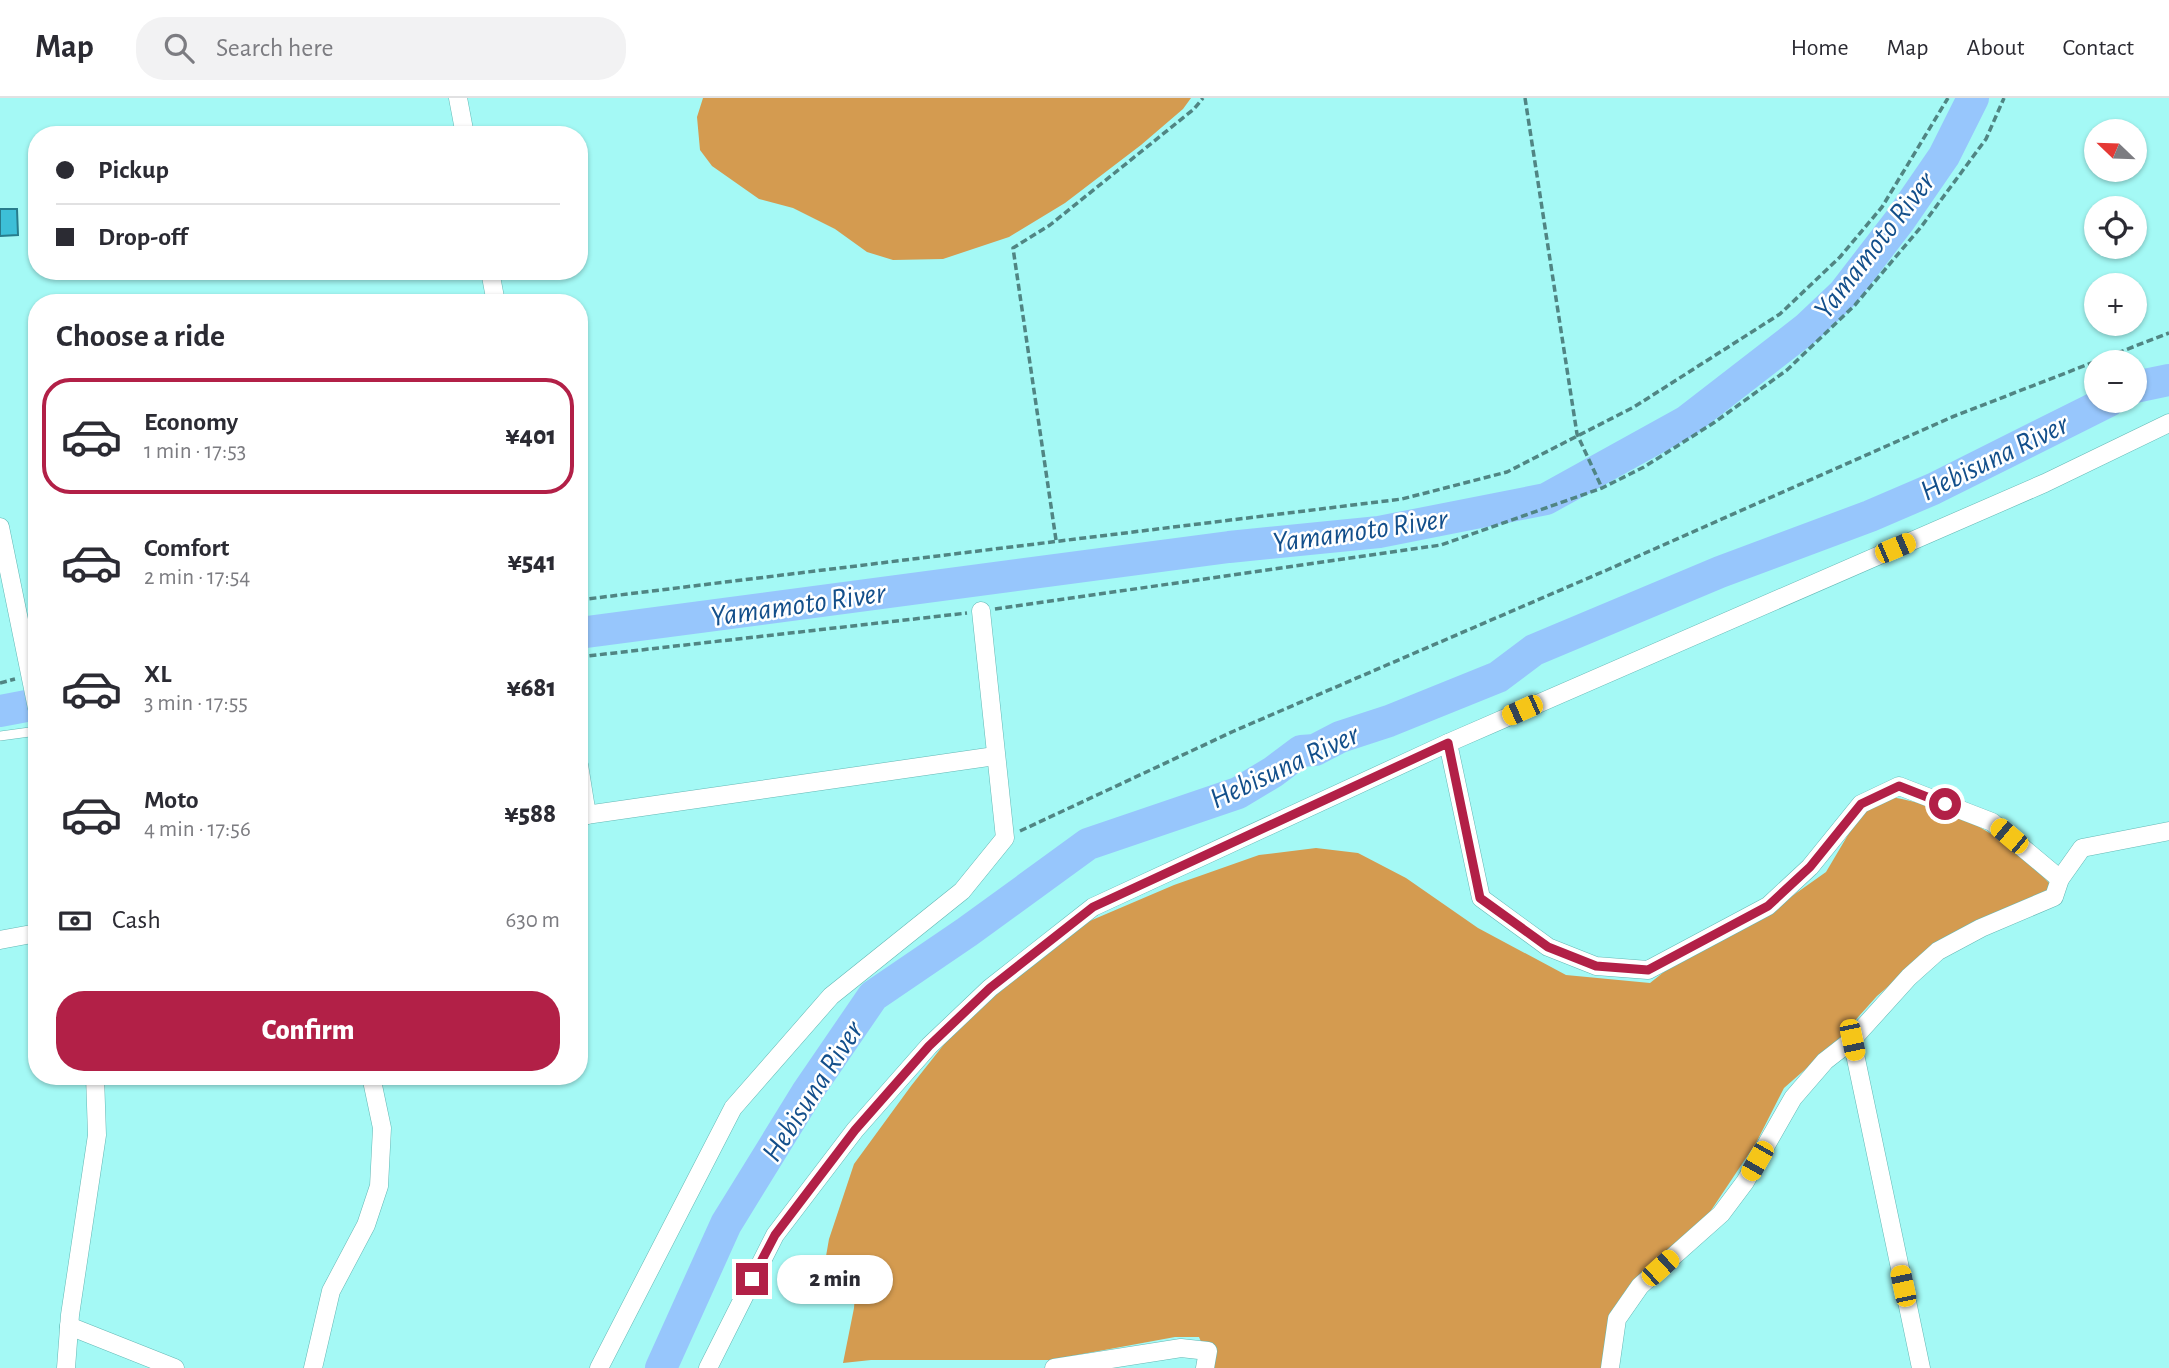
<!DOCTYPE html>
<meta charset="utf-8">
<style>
body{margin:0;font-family:"Alegreya Sans",sans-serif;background:#f2f2f3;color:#2b2b33;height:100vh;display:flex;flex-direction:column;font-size:26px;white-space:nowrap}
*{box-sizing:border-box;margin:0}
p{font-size:23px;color:#7c7c81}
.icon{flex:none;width:38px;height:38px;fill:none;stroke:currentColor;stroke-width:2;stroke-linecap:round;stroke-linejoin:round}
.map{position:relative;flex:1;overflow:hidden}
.details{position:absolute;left:28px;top:196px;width:560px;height:791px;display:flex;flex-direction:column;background:#fff;border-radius:28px;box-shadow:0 2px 5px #0004}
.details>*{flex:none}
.top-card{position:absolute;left:28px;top:28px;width:560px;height:154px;border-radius:28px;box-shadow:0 2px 5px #0004;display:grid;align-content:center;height:154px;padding:0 28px;background:#fff}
.needle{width:46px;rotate:293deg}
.tools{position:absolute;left:2084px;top:21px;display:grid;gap:14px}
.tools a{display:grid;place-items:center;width:63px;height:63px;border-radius:50%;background:#fff;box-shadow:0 2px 5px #0004;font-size:35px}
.end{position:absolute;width:32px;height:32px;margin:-16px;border:9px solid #b22047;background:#fff;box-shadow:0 0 0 4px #fff}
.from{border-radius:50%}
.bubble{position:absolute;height:49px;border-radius:24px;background:#fff;box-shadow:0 2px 5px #0004;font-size:23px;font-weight:800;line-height:49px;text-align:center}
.car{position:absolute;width:21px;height:42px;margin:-21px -10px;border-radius:9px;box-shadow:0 0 5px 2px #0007;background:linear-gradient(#f5c518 24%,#345 0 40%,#f5c518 0 76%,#345 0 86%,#f5c518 0)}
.top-card b{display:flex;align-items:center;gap:24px;height:66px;font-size:26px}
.top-card b+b{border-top:2px solid #e1e1e2}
.top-card i{width:18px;height:18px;background:#2b2b33}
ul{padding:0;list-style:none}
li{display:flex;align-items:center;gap:21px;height:116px;margin:0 14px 10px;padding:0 14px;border:4px solid transparent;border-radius:28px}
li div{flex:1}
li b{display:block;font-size:26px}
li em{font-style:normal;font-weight:800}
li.on{border-color:#b22047}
li>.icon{width:63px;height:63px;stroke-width:1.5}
h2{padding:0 28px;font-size:32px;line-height:84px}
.pay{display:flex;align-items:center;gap:18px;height:77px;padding:0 28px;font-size:26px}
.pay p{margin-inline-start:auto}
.primary-button{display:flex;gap:14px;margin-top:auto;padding:14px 28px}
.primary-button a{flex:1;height:80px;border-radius:28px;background:#b22047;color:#fff;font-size:28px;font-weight:800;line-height:80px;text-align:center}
header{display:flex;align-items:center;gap:42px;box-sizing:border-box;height:98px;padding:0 35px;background:#fff;border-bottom:2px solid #e1e1e2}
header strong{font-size:33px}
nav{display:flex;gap:38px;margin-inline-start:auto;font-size:24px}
.search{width:490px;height:63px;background:#f2f2f3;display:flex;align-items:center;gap:18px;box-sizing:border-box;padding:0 24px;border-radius:28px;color:#7c7c81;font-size:26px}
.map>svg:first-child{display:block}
</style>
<header>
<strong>Map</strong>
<div class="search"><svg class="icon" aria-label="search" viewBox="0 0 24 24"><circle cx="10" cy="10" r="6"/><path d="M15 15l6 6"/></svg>Search here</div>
<nav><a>Home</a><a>Map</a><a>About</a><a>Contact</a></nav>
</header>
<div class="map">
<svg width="2169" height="1270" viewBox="0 0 2169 1270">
<rect width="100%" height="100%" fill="#a4f9f5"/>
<g fill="#d49b50">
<path d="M703 0H1191L1183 11 1141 47 1065 105 1009 139 943 161 893 162 867 154 835 131 793 110 759 101 712 68 700 52 697 19Z"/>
<path d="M1891 699C1959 711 2005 737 2052 788L2008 827 1917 864 1877 898 1834 946 1784 990 1756 1045 1710 1114 1634 1183 1602 1270H1212L1199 1239H1175L1050 1262H871L843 1265 854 1210 856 1184 843 1178 829 1193 821 1187 829 1141 854 1066 911 988 991 887 1085 825 1174 787 1259 757 1316 750 1358 755 1406 780 1478 830 1566 877 1650 885 1684 858 1768 815 1826 774 1864 710Z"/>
</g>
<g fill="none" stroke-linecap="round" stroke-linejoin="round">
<g stroke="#97c6fc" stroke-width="32">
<path d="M2135 289 2169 282"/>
<path d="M579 535 1229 449 1379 434 1546 401 1687 323 1807 230 1843 196 1900 122 1944 58 1973 0"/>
<path d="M0 613 37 606"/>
<path d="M661 1270 726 1126 808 993 873 898 967 834 1088 746 1238 695 1273 674 1301 653 1315 652 1340 639 1389 623 1498 579 1534 552 1720 474 1870 418 1933 391 2109 303"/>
</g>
</g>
<path fill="#3dbfd7" stroke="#277c8c" stroke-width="2" d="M0 111H17L18 137 0 138Z"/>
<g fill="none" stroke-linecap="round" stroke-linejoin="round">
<defs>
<path id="lane" d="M0 638 37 633"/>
<g id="street">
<path d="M458 0 465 37"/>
<path d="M490 173 496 205"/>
<path d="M0 429 37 610"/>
<path d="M1448 645 1481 800 1548 849 1596 868 1648 872 1768 808 1810 769 1861 706 1899 688 1992 724 2060 781"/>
<path d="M579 667 587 717"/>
<path d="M579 718 995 658"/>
<path d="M0 842 37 835"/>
<path d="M1852 942 1921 1270"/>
<path d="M69 1228 175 1270"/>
<path d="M66 1270 70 1217 97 1037 95 978"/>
<path d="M313 1270 331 1193 366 1127 379 1088 382 1030 371 978"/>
<path d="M599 1270 733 1010 831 898 962 793 1005 740 981 513"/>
<path d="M708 1270 775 1137 855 1032 929 948 990 890 1093 809 1448 645 2045 385 2169 325"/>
<path d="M1054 1270 1181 1250 1208 1253 1205 1270"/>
<path d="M1610 1270 1617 1221 1640 1188 1721 1116 1745 1084 1793 1000 1825 963 1852 942 1909 879 1938 853 1981 830 2054 799 2060 781 2082 750 2169 733"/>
</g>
</defs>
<use href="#lane" stroke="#64b8b5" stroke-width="10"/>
<use href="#street" stroke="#64b8b5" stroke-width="19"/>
<g stroke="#508583" stroke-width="3.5" stroke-dasharray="7 3.5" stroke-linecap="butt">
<path d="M1525 0 1577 336 1602 390"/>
<path d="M1056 442 1013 150 1050 127 1194 11 1203 0"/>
<path d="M579 502 1402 401 1507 374 1634 309 1780 216 1840 159 1882 109 1948 0"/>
<path d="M995 511 1441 447 1602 390 1644 369 1715 324 1787 272 1855 207 1921 129 1986 41 2004 0"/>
<path d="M579 559 967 515"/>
<path d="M0 585 15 581"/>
<path d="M1020 733 1234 633 1607 472 1952 319 2169 235"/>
</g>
<use href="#lane" stroke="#fff" stroke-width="9"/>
<use href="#street" stroke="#fff" stroke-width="18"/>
</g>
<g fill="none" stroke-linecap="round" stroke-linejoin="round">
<path stroke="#b22047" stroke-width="9" d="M752 1181 775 1137 855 1032 929 948 990 890 1093 809 1448 645 1480 800 1548 849 1596 868 1648 872 1768 808 1810 769 1861 706 1899 688 1945 706"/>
</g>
<g text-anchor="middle" stroke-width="5" stroke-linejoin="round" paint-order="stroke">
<g font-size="30" font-style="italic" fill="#134f8b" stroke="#fff">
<text transform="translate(1874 147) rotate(-52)" y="10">Yamamoto River</text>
<text transform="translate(1994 359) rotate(-26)" y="10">Hebisuna River</text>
<text transform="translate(1360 432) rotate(-8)" y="10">Yamamoto River</text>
<text transform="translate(798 506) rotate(-8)" y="10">Yamamoto River</text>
<text transform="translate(1284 668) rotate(-25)" y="10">Hebisuna River</text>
<text transform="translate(812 993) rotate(-57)" y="10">Hebisuna River</text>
</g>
</g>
</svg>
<div class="tools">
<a><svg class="needle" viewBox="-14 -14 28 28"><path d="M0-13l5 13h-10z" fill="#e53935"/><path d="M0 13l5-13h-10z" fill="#7c7c81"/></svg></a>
<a><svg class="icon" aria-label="locate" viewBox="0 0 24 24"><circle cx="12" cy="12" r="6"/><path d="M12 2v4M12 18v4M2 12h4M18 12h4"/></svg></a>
<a>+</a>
<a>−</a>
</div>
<i class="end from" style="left:1945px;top:706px"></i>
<i class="end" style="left:752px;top:1181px"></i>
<div class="bubble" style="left:777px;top:1157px;width:116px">2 min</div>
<i class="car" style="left:1895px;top:450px;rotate:67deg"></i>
<i class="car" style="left:1522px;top:612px;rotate:246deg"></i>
<i class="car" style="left:2009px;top:738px;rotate:310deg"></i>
<i class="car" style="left:1852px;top:942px;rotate:168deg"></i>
<i class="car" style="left:1757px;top:1063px;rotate:210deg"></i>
<i class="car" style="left:1660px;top:1170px;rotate:48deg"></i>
<i class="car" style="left:1903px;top:1188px;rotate:348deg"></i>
<div class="top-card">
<b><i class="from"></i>Pickup</b>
<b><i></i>Drop-off</b>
</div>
<section class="details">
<h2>Choose a ride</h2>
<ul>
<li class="on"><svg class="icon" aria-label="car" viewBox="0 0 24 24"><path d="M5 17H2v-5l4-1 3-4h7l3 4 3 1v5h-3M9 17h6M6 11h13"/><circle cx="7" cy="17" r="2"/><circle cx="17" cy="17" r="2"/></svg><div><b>Economy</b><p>1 min · 17:53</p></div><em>¥401</em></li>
<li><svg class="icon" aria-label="car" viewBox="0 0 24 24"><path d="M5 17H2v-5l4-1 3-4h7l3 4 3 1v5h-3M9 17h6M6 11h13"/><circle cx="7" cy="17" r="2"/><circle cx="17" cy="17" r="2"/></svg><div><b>Comfort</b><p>2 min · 17:54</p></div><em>¥541</em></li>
<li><svg class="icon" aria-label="car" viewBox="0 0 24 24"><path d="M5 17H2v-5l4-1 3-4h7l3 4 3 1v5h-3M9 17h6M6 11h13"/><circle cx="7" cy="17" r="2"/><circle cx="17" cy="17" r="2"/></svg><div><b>XL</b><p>3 min · 17:55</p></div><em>¥681</em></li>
<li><svg class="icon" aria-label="car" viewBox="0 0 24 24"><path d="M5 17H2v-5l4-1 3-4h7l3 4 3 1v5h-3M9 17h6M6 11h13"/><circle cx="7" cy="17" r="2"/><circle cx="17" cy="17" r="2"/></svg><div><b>Moto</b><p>4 min · 17:56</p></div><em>¥588</em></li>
</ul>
<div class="pay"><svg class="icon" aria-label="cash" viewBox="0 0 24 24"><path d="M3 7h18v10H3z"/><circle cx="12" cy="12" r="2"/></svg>Cash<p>630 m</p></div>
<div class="primary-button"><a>Confirm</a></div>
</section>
</div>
